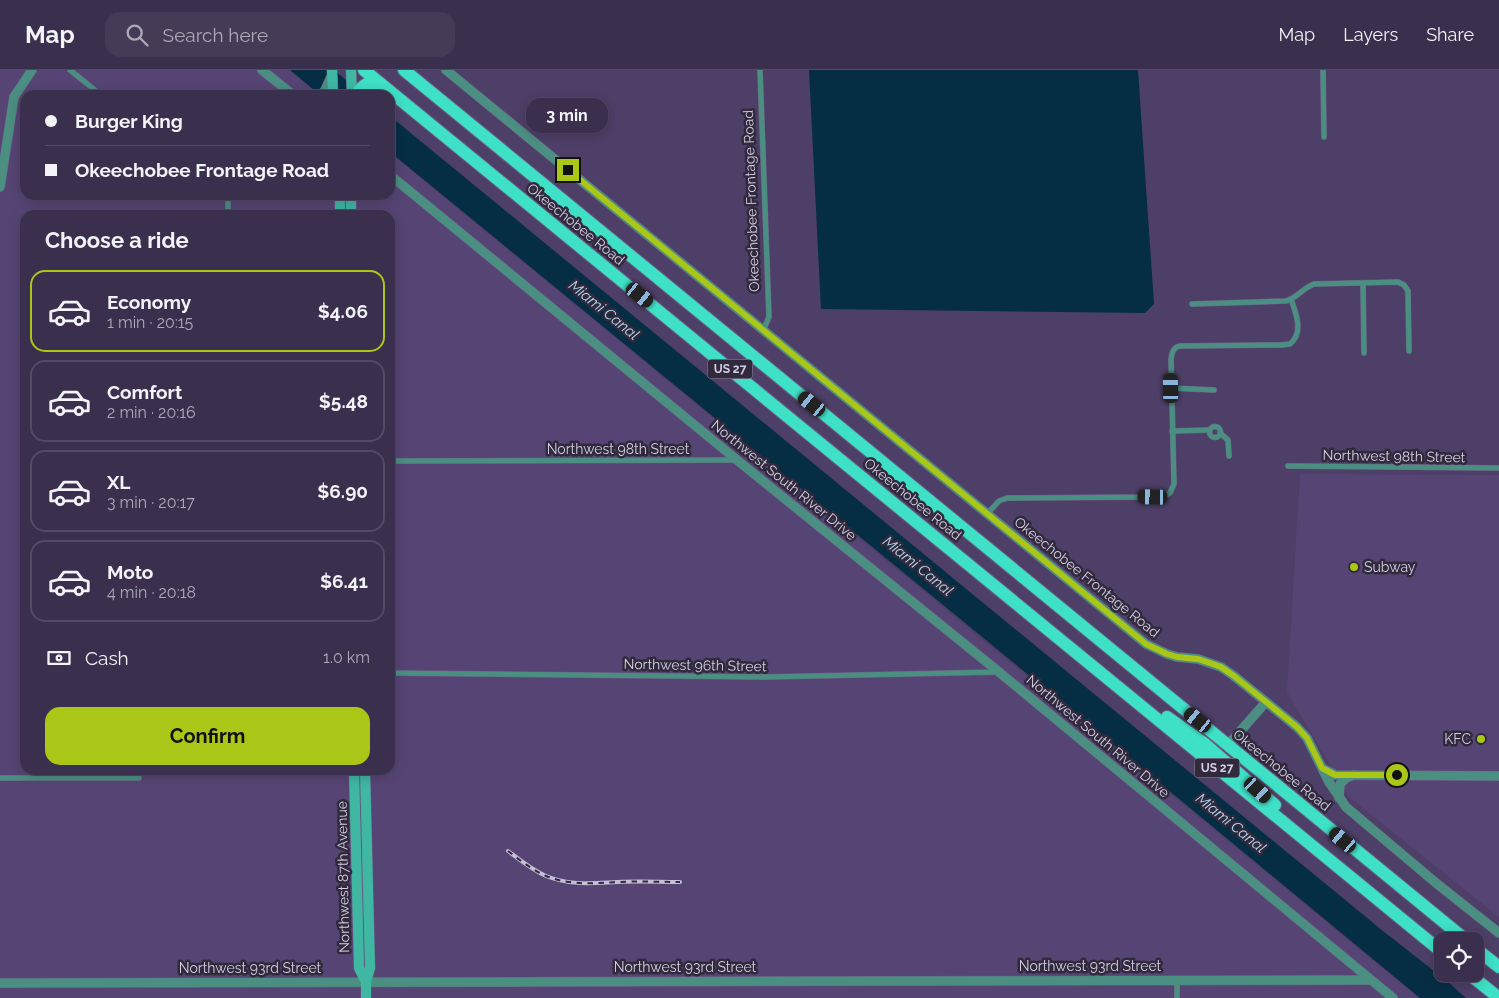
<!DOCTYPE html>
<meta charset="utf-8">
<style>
body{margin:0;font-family:Raleway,sans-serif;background:#453b57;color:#f1f3f6;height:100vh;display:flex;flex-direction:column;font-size:19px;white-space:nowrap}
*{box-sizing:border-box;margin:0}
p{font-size:16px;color:#aba9b6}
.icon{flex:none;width:28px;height:28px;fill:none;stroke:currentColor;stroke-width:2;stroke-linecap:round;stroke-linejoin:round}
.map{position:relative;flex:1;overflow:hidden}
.drawer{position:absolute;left:20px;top:140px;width:375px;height:565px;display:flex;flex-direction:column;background:#3a2f4d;border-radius:15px;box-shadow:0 2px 12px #0003,0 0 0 1px #544a65}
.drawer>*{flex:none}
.banner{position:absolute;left:20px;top:20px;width:375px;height:110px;border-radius:15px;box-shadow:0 2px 12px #0003,0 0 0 1px #544a65;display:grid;align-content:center;height:110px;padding:0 25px;background:#3a2f4d}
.fabs{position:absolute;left:1434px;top:862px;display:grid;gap:10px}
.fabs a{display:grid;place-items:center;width:50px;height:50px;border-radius:10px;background:#3a2f4d;box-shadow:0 2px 12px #0003,0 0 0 1px #544a65;font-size:25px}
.end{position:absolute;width:22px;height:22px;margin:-11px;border:6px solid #aac718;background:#111;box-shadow:0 0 0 2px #111}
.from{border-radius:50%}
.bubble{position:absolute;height:35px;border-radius:15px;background:#3a2f4d;box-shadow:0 2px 12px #0003,0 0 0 1px #544a65;font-size:16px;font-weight:700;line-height:35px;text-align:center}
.car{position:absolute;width:15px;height:30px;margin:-15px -8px;border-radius:6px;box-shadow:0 0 4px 1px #0007;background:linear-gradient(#222 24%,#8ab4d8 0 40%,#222 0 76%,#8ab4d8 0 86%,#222 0)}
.banner b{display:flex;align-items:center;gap:18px;height:48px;font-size:19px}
.banner b+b{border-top:1px solid #544a65}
.banner i{width:12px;height:12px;background:#f1f3f6}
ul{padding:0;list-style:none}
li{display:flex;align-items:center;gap:15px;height:82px;margin:0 10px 8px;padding:0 15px;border:2px solid #544a65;border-radius:15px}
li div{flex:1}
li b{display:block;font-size:19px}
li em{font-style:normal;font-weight:700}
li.selected{border-color:#aac718}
li>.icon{width:45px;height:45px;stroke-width:1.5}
h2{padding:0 25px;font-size:22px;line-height:60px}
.pay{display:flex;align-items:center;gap:12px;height:55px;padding:0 25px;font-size:19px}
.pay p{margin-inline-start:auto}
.primary-button{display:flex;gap:10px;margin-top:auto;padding:10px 25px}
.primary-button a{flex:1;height:58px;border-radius:15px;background:#aac718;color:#111;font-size:20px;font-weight:700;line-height:58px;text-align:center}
header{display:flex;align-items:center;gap:30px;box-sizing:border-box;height:70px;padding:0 25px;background:#3a2f4d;border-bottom:1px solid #544a65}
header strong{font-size:24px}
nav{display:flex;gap:28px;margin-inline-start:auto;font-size:18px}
.search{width:350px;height:45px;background:#453b57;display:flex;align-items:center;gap:12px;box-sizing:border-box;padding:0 18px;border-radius:15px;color:#aba9b6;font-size:19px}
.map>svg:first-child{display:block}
</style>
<header>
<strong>Map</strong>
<div class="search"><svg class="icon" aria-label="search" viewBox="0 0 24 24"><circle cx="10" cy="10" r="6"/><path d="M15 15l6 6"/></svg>Search here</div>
<nav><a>Map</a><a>Layers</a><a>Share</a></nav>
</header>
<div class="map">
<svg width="1499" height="928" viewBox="0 0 1499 928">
<rect width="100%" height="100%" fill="#4d3f67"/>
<g fill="#564574" fill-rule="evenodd">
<path d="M0 0H289L320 25H25V125H390V83L1419 928H0ZM25 145H390V700H25Z"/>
<path d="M1300 404 1499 405V847L1349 727 1287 622Z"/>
</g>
<g fill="#052e45">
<path d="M290 0H334L364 25H320Z"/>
<path d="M809 0H1138L1154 234 1145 243 821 239Z"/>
<path d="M390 46 1383 861 1448 912 1466 928H1420L1086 652 390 82Z"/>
</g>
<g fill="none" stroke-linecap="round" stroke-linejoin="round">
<defs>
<g id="minor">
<path d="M70 0 101 25"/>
<path d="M760 0 769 247 763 261"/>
<path d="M1323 0 1324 67"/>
<path d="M225 125 228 127V145"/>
<path d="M1363 213 1364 283"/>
<path d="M1192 234 1286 231C1297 228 1303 218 1314 214L1398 212 1404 215 1408 221 1409 281"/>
<path d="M1171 318 1214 320"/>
<circle cx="1215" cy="362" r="5.5"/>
<path d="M1172 361 1210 360"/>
<path d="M1220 363 1228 370 1229 386"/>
<path d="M390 391 736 390"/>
<path d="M1288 396 1499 398"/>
<path d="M987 444 999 431 1007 428 1153 427 1164 426 1170 423 1174 414 1171 289C1172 283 1173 277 1180 276L1282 275 1290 274C1304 263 1296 243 1291 229"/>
<path d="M390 603 766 607 999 602"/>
<path d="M0 708H139"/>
<path d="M1177 910V928"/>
</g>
<g id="tertiary">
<path d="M262 0 293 25"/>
<path d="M446 0 1146 574 1167 584 1177 587 1198 589 1221 597 1234 606 1297 657 1307 668 1329 712 1346 737 1436 813 1499 863"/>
<path d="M321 25 325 20 332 5"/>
<path d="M390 105 737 390 999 602 1393 928"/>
<path d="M0 117 14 27 32 0"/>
<path d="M1228 675 1266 632"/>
<path d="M1322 698 1335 705 1499 706"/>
<path d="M1339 728 1340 714 1346 708 1353 705"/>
<path d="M0 913 1370 910"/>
</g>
<g id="secondary">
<path d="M332 0 333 25"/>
<path d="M351 0 352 25"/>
<path d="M340 125V145"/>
<path d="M351 125V145"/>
<path d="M354 700 359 898 366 912"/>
<path d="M365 700 370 898 366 912V928"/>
</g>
<g id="trunk">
<path d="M364 0 1442 882"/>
<path d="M404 0 1467 871"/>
<path d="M356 25C364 13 367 12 381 14"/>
<path d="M1167 647 1205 674 1275 735"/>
<path d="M1475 878 1499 897"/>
<path d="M1469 904 1499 928"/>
</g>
</defs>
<use href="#minor" stroke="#6b5e83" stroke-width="6"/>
<use href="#tertiary" stroke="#6b5e83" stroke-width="10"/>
<use href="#secondary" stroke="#6b5e83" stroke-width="11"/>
<use href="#trunk" stroke="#6b5e83" stroke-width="14"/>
<use href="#minor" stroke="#4b8f82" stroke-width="5"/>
<use href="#tertiary" stroke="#4b8f82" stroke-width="9"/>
<use href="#secondary" stroke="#3fb7a3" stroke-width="10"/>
<use href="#trunk" stroke="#3ee0c6" stroke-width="12"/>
<defs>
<path id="rail" d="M508 781C520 790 532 800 546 806 571 816 593 813 618 812 639 811 660 812 680 812"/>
</defs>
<use href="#rail" stroke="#c6bdd7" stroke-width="4"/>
<use href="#rail" stroke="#302a3c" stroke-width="2" stroke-dasharray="5.5" stroke-linecap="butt"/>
</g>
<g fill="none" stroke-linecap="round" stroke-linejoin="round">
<path stroke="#aac718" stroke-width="6" d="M568 100 1146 574 1167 584 1177 587 1198 589 1210 593 1221 597 1234 606 1297 657 1307 668 1322 698 1335 705H1397"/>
</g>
<g fill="#aac718" stroke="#302a3c" stroke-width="2">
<circle cx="1354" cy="497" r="5"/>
<circle cx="1481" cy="669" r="5"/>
</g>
<g text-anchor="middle" stroke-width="5" stroke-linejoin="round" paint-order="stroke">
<g fill="#302a3c" stroke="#a49cb2" stroke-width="1">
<rect x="707.5" y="289.5" width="45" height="19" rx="4"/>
<rect x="1194.5" y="688.5" width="45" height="19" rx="4"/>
</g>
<g font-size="12" font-weight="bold" fill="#d5cde5">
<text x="730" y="303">US 27</text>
<text x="1217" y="702">US 27</text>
</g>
<g font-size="14" fill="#d5cde5" stroke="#302a3c">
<text transform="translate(751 131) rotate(-92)" y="5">Okeechobee Frontage Road</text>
<text transform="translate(576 154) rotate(39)" y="5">Okeechobee Road</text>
<text x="618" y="384">Northwest 98th Street</text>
<text transform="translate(1394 386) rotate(1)" y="5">Northwest 98th Street</text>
<text transform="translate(784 410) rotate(39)" y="5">Northwest South River Drive</text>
<text transform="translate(913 429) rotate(39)" y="5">Okeechobee Road</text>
<text transform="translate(1087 507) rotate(39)" y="5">Okeechobee Frontage Road</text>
<text transform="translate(695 595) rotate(1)" y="5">Northwest 96th Street</text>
<text transform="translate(1098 666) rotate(40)" y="5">Northwest South River Drive</text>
<text transform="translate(1282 700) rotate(39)" y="5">Okeechobee Road</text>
<text transform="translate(343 807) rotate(-91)" y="5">Northwest 87th Avenue</text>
<text x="1090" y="901">Northwest 93rd Street</text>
<text x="685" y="902">Northwest 93rd Street</text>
<text x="250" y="903">Northwest 93rd Street</text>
</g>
<g font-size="14" fill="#d5cde5" stroke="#302a3c" text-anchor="start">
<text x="1364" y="502">Subway</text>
<text x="1471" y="674" text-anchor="end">KFC</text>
</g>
<g font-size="15" font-style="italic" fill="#b5d8f2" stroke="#302a3c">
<text transform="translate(604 240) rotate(39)" y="5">Miami Canal</text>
<text transform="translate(918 496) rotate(39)" y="5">Miami Canal</text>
<text transform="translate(1231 753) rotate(39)" y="5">Miami Canal</text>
</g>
</g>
</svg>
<div class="fabs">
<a><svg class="icon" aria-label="locate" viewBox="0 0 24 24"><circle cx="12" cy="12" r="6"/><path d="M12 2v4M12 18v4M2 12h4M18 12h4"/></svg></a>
</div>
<i class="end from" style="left:1397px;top:705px"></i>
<i class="end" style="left:568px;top:100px"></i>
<div class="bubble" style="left:526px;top:28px;width:82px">3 min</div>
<i class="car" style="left:640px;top:225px;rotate:129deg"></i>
<i class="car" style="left:1171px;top:318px;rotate:359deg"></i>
<i class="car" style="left:812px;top:334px;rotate:309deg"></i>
<i class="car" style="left:1153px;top:427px;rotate:271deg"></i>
<i class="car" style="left:1198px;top:650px;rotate:309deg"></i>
<i class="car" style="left:1258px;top:720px;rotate:132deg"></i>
<i class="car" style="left:1343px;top:770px;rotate:310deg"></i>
<div class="banner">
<b><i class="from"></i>Burger King</b>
<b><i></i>Okeechobee Frontage Road</b>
</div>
<section class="drawer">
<h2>Choose a ride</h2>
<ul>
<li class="selected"><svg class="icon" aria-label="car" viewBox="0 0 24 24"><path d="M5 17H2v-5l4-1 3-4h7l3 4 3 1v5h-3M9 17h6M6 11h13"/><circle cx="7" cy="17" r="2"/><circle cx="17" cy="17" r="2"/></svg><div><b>Economy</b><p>1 min · 20:15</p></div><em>$4.06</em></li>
<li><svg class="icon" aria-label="car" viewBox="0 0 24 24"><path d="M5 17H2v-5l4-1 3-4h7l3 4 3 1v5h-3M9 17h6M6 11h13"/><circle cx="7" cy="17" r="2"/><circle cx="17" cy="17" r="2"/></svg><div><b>Comfort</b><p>2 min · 20:16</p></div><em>$5.48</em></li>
<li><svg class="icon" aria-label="car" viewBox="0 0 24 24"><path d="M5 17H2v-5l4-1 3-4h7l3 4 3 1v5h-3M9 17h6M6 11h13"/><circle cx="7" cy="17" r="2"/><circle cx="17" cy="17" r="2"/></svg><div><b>XL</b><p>3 min · 20:17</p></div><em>$6.90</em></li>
<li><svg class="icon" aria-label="car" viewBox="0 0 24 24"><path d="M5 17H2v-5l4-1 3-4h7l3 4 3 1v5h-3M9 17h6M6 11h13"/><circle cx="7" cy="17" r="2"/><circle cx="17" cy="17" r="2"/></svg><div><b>Moto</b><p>4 min · 20:18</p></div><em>$6.41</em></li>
</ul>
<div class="pay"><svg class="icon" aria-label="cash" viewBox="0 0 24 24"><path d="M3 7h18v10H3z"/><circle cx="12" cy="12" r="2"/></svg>Cash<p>1.0 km</p></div>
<div class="primary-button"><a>Confirm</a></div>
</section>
</div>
